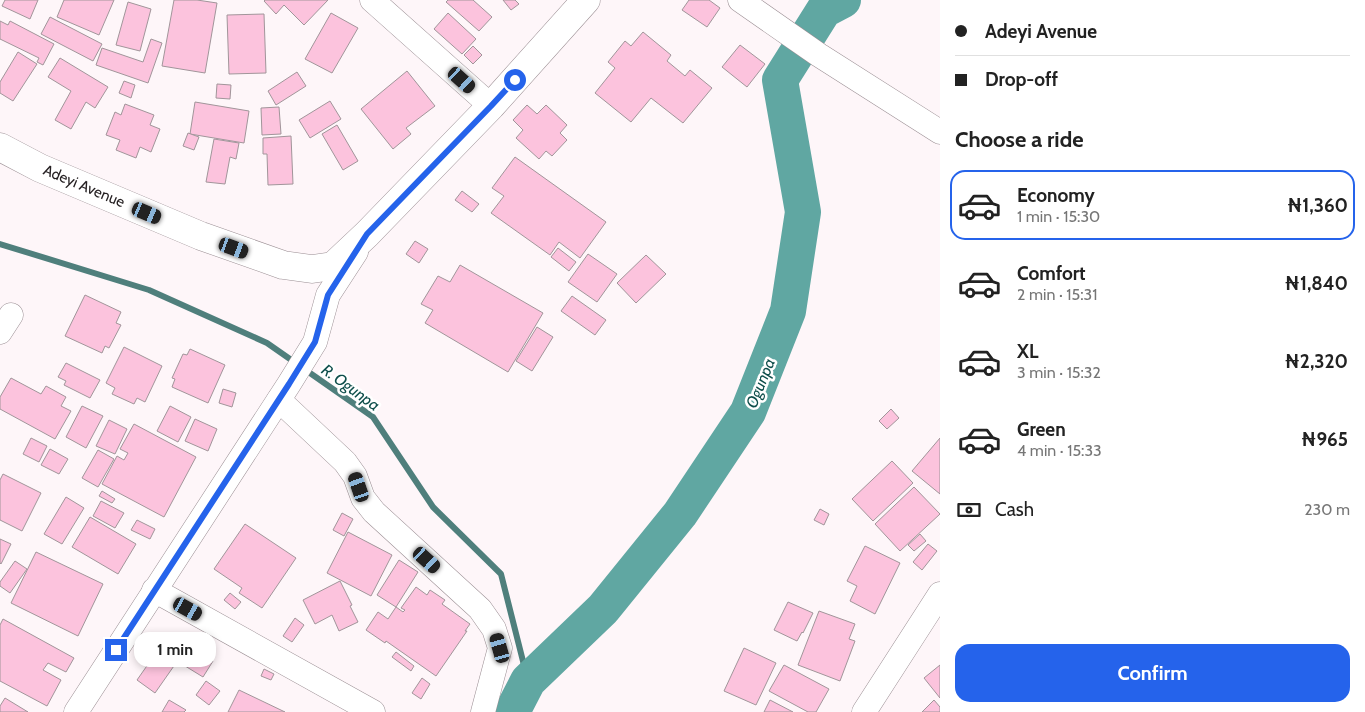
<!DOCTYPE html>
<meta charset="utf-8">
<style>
body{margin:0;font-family:Cabin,sans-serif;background:#f6f6f6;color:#222;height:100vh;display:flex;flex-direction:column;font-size:19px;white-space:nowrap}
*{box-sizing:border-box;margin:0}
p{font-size:16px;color:#767676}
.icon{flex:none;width:28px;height:28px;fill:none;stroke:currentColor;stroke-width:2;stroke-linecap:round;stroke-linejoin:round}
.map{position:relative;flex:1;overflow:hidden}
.drawer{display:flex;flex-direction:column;background:#fff;width:425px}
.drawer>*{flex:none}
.guide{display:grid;align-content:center;height:110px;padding:0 15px;background:#fff}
.end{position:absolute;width:22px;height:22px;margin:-11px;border:6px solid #2563eb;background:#fff;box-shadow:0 0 0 2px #fff}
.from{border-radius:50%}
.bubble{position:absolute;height:35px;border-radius:15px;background:#fff;box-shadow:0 2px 8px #0003;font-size:16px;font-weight:700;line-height:35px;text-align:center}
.car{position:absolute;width:15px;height:30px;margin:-15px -8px;border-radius:6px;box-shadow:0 0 4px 1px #0007;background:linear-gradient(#222 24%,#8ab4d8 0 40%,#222 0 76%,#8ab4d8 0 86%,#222 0)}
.guide b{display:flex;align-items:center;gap:18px;height:48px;font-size:19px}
.guide b+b{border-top:1px solid #e0e0e0}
.guide i{width:12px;height:12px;background:#222}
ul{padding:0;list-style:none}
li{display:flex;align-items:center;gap:15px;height:70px;margin:0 10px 8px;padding:0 5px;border:2px solid transparent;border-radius:15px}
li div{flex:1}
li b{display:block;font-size:19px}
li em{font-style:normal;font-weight:700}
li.current{border-color:#2563eb}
li>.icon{width:45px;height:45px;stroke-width:1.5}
h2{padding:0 15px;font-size:22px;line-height:60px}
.pay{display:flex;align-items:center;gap:12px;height:55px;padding:0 15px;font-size:19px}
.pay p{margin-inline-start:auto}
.button{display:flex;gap:10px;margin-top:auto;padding:10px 15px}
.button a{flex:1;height:58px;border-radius:15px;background:#2563eb;color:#fff;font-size:20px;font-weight:700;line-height:58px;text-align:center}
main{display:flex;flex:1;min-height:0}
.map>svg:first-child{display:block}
</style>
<main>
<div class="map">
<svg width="940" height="712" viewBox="0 0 940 712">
<rect width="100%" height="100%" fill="#fef6f9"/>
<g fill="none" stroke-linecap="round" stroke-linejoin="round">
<path stroke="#4f7f7c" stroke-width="6" d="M0 244 149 290 267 343 373 417 433 507 501 574 528 681"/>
<path stroke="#60a7a2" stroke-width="36" d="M512 712 528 681 603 609 680 514 748 412 788 311 803 212 780 80 824 10 843 0"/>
</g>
<g fill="#fcc3dd" stroke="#a1959a">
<path d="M5 0H38L30 19 2 6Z"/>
<path d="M64 0H114L99 35 57 17Z"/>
<path d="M174 0H197L217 3 205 73 162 66Z"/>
<path d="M265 0H328L304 25 284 5 276 14 264 1Z"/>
<path d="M448 0H473L492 17 479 31 446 2Z"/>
<path d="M503 0H515L519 4 511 10Z"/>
<path d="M689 0H709L720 8 707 27 682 10Z"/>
<path d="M128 2 151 9 140 51 116 45Z"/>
<path d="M331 13 358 28 332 73 305 59Z"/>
<path d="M448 13 476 39 462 54 434 29Z"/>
<path d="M264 14 266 73 229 74 227 15Z"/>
<path d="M50 17 102 44 93 61 41 34Z"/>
<path d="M0 21 8 25 10 21 54 44 43 65 37 62 39 58 0 39Z"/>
<path d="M643 32 671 55 667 61 685 76 690 70 712 88 683 123 651 98 631 122 595 93 615 68 608 62 625 41 631 46Z"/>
<path d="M151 39 162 43 148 83 96 65 102 48 143 62Z"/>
<path d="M740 45 765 64 747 87 722 67Z"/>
<path d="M473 46 482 55 473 64 464 55Z"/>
<path d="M18 52 37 64 13 101 0 93V82Z"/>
<path d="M60 58 108 87 95 108 86 102 71 129 55 120 71 91 48 77Z"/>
<path d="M407 71 435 106 406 128 411 134 393 149 361 109Z"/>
<path d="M297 72 306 86 276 105 268 91Z"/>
<path d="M124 81 135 85 131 98 119 93Z"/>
<path d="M217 84 231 85 230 99 216 98Z"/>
<path d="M330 101 341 119 310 138 299 120Z"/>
<path d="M195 102 249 111 244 143 190 134Z"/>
<path d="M125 104 154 115 150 125 160 129 151 152 140 147 136 158 116 150 120 140 106 135 115 112 121 115Z"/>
<path d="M527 105 537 114 546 105 567 125 560 133 567 140 552 156 546 151 539 159 516 138 523 130 513 120Z"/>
<path d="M279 107 281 134 262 135 261 108Z"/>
<path d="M337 125 358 161 343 170 322 134Z"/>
<path d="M188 133 199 137 194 150 183 146Z"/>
<path d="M291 136 293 184 268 185 267 154H263V138Z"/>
<path d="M214 139 239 143 236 159 230 157 225 184 206 182Z"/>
<path d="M515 157 606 222 580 258 559 242 550 255 491 213 504 196 492 188Z"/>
<path d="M462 191 479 204 472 212 455 200Z"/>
<path d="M415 241 428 249 419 263 406 254Z"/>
<path d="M558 248 576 262 569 271 551 257Z"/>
<path d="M588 254 617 274 597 302 568 282Z"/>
<path d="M646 255 666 274 636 303 617 283Z"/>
<path d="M460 265 543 313 508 372 425 323 433 310 421 304 438 276 450 282Z"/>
<path d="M85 295 121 312 116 323 121 325 109 348 105 346 102 353 65 336Z"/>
<path d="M572 296 606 320 595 335 561 311Z"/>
<path d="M537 327 553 337 532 371 516 361Z"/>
<path d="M124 347 162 366 145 402 137 398 134 404 112 394 115 388 106 383Z"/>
<path d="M190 349 225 365 208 403 172 387 175 379 172 378 183 354 187 355Z"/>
<path d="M66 363 100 380 90 398 64 385 66 381 58 377Z"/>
<path d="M11 378 41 394 46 386 66 397 61 406 71 411 55 439 0 409V397Z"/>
<path d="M223 389 236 393 232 407 219 403Z"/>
<path d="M82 406 103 416 86 448 66 437Z"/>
<path d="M170 406 191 417 178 442 157 431Z"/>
<path d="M891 409 899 418 887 429 879 421Z"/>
<path d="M195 419 217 429 208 451 185 441Z"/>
<path d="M109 420 127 429 115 454 96 446Z"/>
<path d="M134 424 196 457 164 517 102 484 117 456 124 460 128 453 120 449Z"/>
<path d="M31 438 47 446 39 462 23 454Z"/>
<path d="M940 438V494L912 471Z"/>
<path d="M50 449 68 459 59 474 41 465Z"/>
<path d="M98 450 114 459 98 487 82 478Z"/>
<path d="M892 461 913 483 873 521 852 499Z"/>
<path d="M3 474 41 493 22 531 0 520V480Z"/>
<path d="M914 487 940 514 900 551 875 524Z"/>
<path d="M102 491 115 499 112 503 99 496Z"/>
<path d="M66 497 84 508 62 544 44 534Z"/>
<path d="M101 501 124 513 115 528 93 516Z"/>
<path d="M820 509 829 514 824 525 814 520Z"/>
<path d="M342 513 353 519 344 536 333 530Z"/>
<path d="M90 517 136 544 118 574 72 547Z"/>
<path d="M137 520 155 529 150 539 131 530Z"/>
<path d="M245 524 296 558 262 608 239 593 242 588 214 569Z"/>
<path d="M348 532 392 555 371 596 327 573Z"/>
<path d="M920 534 926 541 914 551 908 545Z"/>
<path d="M0 539 11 544 1 564 0 563Z"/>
<path d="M928 544 937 551 922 570 913 562Z"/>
<path d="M865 546 900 563 875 614 850 601 857 586 847 581Z"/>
<path d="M36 552 103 584 78 636 11 603Z"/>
<path d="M399 560 418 572 396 607 377 595Z"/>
<path d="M15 561 27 569 10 593 0 586V582Z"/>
<path d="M340 581 352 605 350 606 358 622 339 631 332 615 315 624 303 600Z"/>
<path d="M416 587 427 595 430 590 445 600 442 604 470 624 465 631H467L436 676 386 641 385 643 366 630 378 612 388 619 396 607 403 612 405 610 401 608Z"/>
<path d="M230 593 241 602 235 609 224 600Z"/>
<path d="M788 602 813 613 803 633 802 632 797 641 774 630Z"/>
<path d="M819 611 855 624 849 639 855 641 840 681 798 665Z"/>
<path d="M295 618 304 625 292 642 283 636Z"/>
<path d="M3 619 74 658 66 672 48 663 43 670 61 680 47 706 0 681V625Z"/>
<path d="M186 646 213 661 203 677 177 661Z"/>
<path d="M744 648 776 663 756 705 724 691Z"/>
<path d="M158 650 176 663 155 693 137 680Z"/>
<path d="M396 652 414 666 411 671 392 657Z"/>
<path d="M784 665 829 689 816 712H808L769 691Z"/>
<path d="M940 665V698L924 678Z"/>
<path d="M264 669 274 674 271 680 261 676Z"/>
<path d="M422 678 430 684 421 699 412 693Z"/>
<path d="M206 681 220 691 209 705 196 695Z"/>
<path d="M239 690 285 712H228Z"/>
<path d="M5 698 28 712H0V706Z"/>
<path d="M169 700 186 710 184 712H162Z"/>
<path d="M770 700 793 712H764Z"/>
<path d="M934 700 940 707V712H922Z"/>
</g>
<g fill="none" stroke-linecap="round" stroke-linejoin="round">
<defs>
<g id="street">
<path d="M372 0 491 106"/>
<path d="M740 0 819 55 940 132"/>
<path d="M0 332 11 315"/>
<path d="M279 400 345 462 355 476 363 498 374 512 480 609 494 629 500 648 483 712"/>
<path d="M154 590 373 712"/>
<path d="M76 712 289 384 315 342 328 295 356 252"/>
<path d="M864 712 940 594"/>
</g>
<path id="secondary" d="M0 147 40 168 201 236 283 265 312 269 333 266 367 234 491 106 586 0"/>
</defs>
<use href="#street" stroke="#9b8f94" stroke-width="25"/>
<use href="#secondary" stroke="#9b8f94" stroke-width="29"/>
<use href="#street" stroke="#fff" stroke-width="24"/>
<use href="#secondary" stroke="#fff" stroke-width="28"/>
</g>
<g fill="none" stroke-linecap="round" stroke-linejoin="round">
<path stroke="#2563eb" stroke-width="6" d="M116 650 289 384 315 342 328 295 367 234 491 106 515 80"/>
</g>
<g text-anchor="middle" stroke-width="5" stroke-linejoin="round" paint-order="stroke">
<g font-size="15" fill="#262123" stroke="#fff">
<text transform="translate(84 186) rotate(23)" y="5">Adeyi Avenue</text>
</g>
<g font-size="16" font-style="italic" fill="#0e4e4b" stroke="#fff">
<text transform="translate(760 383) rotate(-68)" y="6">Ogunpa</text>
<text transform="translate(351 387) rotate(36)" y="6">R. Ogunpa</text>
</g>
</g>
</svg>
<i class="end from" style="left:515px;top:80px"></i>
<i class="end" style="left:116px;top:650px"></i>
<div class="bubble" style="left:134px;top:632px;width:82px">1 min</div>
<i class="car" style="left:462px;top:80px;rotate:132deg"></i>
<i class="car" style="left:147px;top:213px;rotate:113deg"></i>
<i class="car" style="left:234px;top:248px;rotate:110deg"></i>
<i class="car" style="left:359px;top:487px;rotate:341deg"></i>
<i class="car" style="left:427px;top:560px;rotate:132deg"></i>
<i class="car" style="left:188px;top:609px;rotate:119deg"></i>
<i class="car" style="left:500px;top:648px;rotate:344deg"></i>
</div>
<section class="drawer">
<div class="guide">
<b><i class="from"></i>Adeyi Avenue</b>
<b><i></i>Drop-off</b>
</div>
<h2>Choose a ride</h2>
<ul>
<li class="current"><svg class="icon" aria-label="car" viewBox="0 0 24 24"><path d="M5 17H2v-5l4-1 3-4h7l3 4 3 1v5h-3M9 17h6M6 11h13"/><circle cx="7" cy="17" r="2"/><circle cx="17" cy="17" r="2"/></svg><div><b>Economy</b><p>1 min · 15:30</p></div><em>₦1,360</em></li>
<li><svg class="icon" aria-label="car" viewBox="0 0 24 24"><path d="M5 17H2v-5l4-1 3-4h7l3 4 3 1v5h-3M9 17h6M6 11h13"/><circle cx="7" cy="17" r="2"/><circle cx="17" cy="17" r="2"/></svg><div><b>Comfort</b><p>2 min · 15:31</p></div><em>₦1,840</em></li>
<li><svg class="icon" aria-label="car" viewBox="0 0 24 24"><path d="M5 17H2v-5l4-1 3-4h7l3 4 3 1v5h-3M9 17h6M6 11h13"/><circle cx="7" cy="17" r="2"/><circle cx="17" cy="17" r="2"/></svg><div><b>XL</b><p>3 min · 15:32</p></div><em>₦2,320</em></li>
<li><svg class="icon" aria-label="car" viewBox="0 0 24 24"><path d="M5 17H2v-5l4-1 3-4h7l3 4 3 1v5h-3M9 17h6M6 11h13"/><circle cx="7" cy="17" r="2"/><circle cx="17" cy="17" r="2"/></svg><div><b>Green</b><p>4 min · 15:33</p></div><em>₦965</em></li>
</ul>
<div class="pay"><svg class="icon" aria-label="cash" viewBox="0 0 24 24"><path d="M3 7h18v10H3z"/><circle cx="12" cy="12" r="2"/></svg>Cash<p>230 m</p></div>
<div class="button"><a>Confirm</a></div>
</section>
</main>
